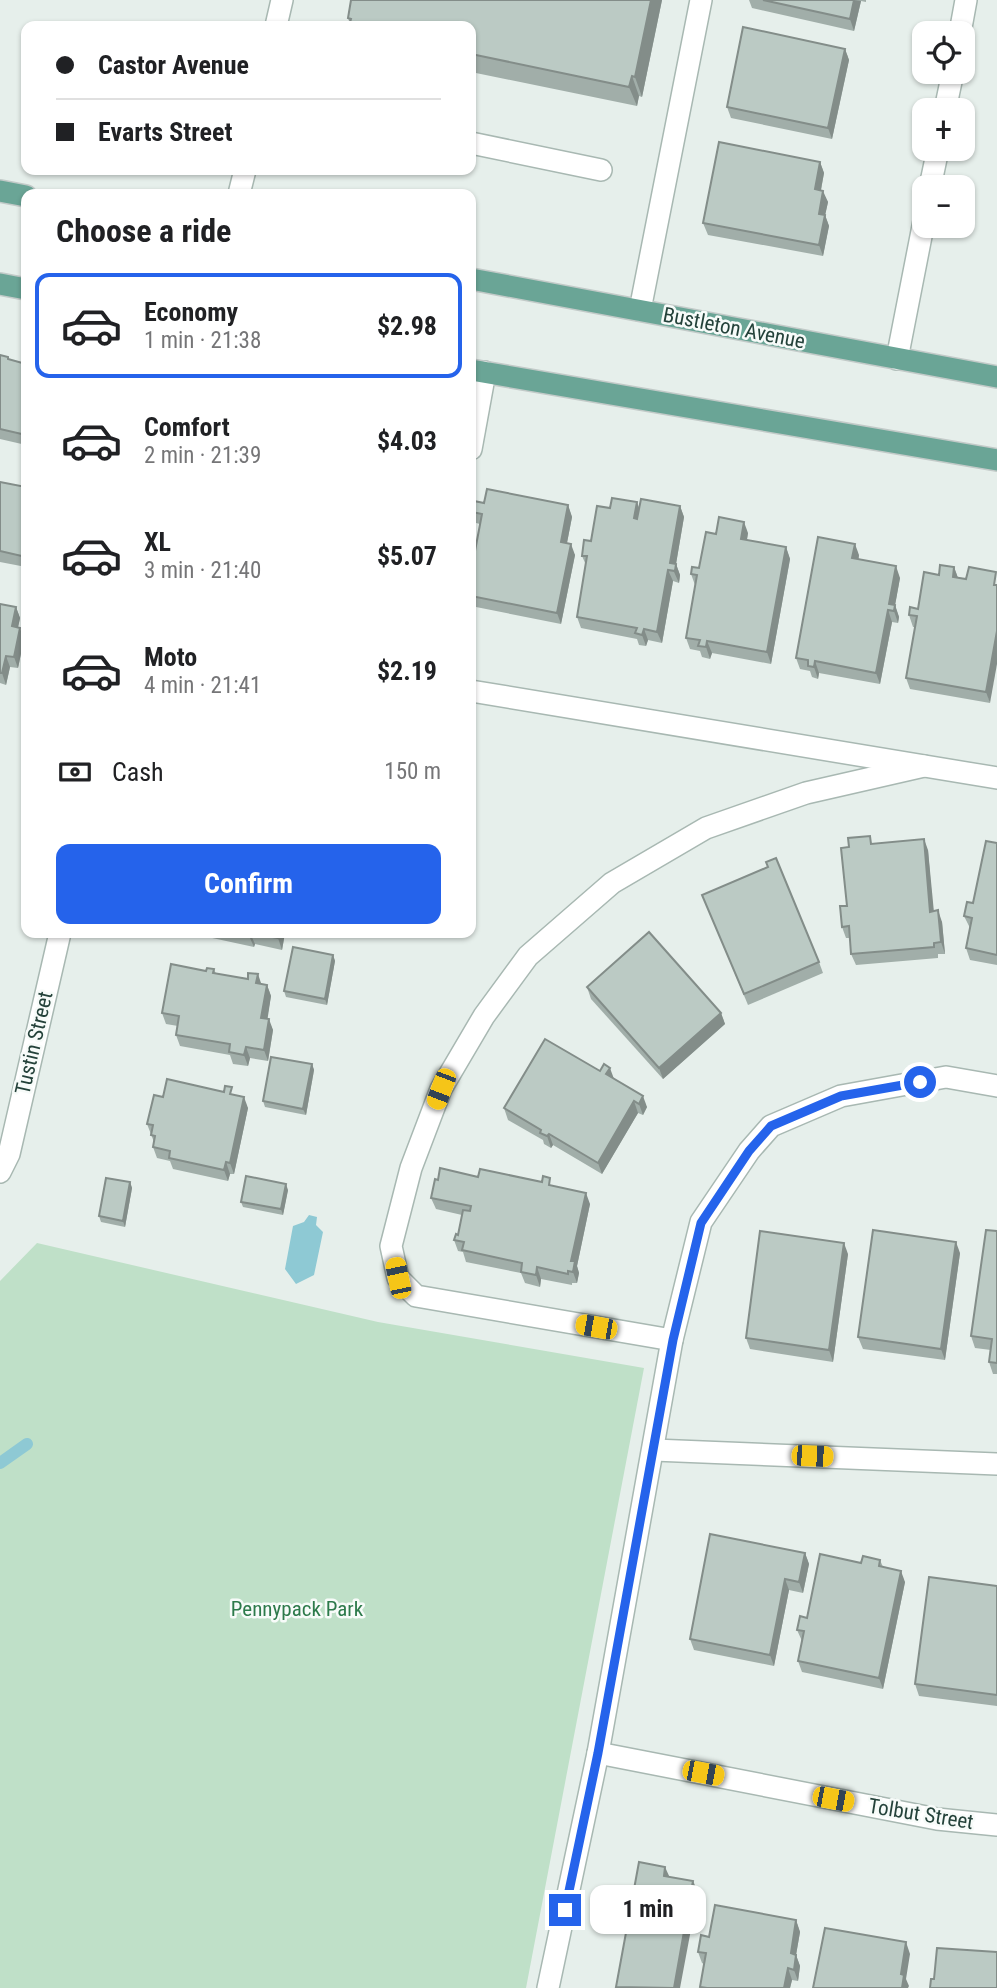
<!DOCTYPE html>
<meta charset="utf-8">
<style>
body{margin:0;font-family:"Roboto Condensed",sans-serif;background:#f2f2f2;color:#202124;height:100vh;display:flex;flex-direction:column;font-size:26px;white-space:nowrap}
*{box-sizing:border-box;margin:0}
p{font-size:23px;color:#757577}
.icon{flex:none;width:38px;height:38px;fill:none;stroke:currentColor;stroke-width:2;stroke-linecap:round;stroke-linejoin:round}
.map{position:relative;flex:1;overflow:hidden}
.sheet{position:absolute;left:21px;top:189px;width:455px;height:749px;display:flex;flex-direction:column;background:#fff;border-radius:14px;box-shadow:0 2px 5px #0004}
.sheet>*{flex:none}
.top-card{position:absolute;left:21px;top:21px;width:455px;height:154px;border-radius:14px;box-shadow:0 2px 5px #0004;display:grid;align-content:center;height:154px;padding:0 35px;background:#fff}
.tools{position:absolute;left:912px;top:21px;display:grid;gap:14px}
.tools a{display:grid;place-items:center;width:63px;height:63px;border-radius:14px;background:#fff;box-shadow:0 2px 5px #0004;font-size:35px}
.end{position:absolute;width:32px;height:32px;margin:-16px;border:9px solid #2563eb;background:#fff;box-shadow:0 0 0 4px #fff}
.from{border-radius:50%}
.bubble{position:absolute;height:49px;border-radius:14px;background:#fff;box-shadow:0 2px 5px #0004;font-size:23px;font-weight:700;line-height:49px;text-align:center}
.car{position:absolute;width:21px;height:42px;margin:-21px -10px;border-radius:9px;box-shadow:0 0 5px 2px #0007;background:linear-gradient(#f5c518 24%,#345 0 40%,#f5c518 0 76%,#345 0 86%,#f5c518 0)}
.top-card b{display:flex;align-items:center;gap:24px;height:66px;font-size:26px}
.top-card b+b{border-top:2px solid #e0e0e0}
.top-card i{width:18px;height:18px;background:#202124}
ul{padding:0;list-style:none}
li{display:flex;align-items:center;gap:21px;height:105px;margin:0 14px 10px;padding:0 21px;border:4px solid transparent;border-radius:14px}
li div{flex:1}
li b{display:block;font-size:26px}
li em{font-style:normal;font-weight:700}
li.current{border-color:#2563eb}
li>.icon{width:63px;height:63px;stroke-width:1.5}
h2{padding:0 35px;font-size:32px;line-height:84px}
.pay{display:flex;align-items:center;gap:18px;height:77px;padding:0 35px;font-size:26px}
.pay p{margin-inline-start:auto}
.primary-button{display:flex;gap:14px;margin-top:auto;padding:14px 35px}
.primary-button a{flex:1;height:80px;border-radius:14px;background:#2563eb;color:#fff;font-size:28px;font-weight:700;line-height:80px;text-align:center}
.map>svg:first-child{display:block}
</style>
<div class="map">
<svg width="997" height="1988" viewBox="0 0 997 1988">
<rect width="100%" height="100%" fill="#e6efeb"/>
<path fill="#bfe0c8" d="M37 1243 378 1322 644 1368 526 1988H0V1281Z"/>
<path fill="#8ec9d4" d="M309 1215 317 1217 316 1225 323 1232 314 1275 296 1284 285 1269 293 1226 304 1222Z"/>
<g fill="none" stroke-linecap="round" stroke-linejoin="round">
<path stroke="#8ec9d4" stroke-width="12" d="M0 1463 27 1444"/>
<defs>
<g id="minor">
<path d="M276 26 282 0"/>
<path d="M960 33 966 0"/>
<path d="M945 110 953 72"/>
<path d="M471 143 601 170"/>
<path d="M930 187 938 149"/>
<path d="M239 194 245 170"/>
<path d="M640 310 701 0"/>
<path d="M897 359 924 221"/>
<path d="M471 449 485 372"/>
<path d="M471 691 997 778"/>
<path d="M0 1172 9 1154 60 933"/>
<path d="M672 1340 416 1296 398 1278 391 1246 411 1168 441 1089 484 1016 528 956 612 883 706 828 806 793 924 766"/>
<path d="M654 1450 997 1464"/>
<path d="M598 1753 937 1819 997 1825"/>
<path d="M548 1988 598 1753 672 1340 701 1222 749 1151 771 1126 841 1096 946 1077 997 1086"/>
</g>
<g id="major">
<path d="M0 191 26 196"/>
<path d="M471 279 997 377"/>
<path d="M0 284 26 289"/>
<path d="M471 370 997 460"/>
</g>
</defs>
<use href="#minor" stroke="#a8b8b2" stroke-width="24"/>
<use href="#major" stroke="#c2cac8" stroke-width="24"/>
<use href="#minor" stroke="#fff" stroke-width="21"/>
<use href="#major" stroke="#6aa596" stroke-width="21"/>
</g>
<g fill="#a1aea9">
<path d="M351 0H662L642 97 639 96 637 106 471 72V26L350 24 348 18Z"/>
<path d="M749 0H866V2L861 1 854 31 752 8Z"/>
<path d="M845 49 849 60 832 139 731 118 727 107Z"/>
<path d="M820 162 824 173 821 190 828 202 825 215 829 226 823 256 708 235 703 223Z"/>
<path d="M0 355 8 357 9 360 26 364V445L0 439Z"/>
<path d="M0 482 26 487V567L0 562Z"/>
<path d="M637 502 639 509 680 506 684 517 676 564 680 575 679 583 673 581 662 643 648 640 646 646 639 645 637 639 581 628 577 617 586 565 582 556 610 508Z"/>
<path d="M484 503 568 505 572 517 567 543 575 555 561 624 471 606V572L480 524 476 523 472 512Z"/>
<path d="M748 533 747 540 786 547 790 559 771 664 712 653 710 659 702 657 700 651 690 649 686 638 695 585 691 574 699 568 716 534Z"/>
<path d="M859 555 858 560 900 578 895 605 899 617 898 623 892 622 880 684 819 673 818 679 812 677 810 671 800 669 796 658Z"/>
<path d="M954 567 958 578 990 703 910 689 906 678 915 627H913L909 615 918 609 939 575Z"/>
<path d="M0 604 16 607 20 618 18 627 24 639 18 668 10 667 6 685 0 683Z"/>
<path d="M997 843V965L970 960 966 948 970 928 964 916 973 903Z"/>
<path d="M873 844 928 850 933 911 942 922 945 954H938V958L856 965 851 954 850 938H846L842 927 847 906Z"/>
<path d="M767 867 819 962 823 973 748 1005 702 895Z"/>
<path d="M202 933H285L282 950 255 944 254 947 203 936Z"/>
<path d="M333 955 335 961 327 1005 286 997 284 991Z"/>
<path d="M214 969 216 974 267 985 271 996 267 1018 273 1030 268 1061 250 1058 248 1066 233 1064 230 1055 180 1046 176 1035 178 1026 166 1024 162 1013 206 971Z"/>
<path d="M587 987 721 1013 725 1024 663 1079 591 999Z"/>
<path d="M312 1064 314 1070 306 1115 265 1107 263 1101Z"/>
<path d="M614 1079 647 1107 643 1115 638 1113 602 1174 553 1145 551 1148 544 1144 543 1140 508 1120 504 1108Z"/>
<path d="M235 1095 248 1108 234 1174H230L228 1181 173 1169 170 1161 157 1158 153 1147 154 1142 147 1124 163 1097Z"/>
<path d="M478 1177 553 1186 590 1204 577 1266 579 1273 577 1283H572V1285L541 1279 540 1287 525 1283 521 1273 466 1262 463 1252 458 1251 454 1240 458 1235 462 1215 436 1209 431 1198 438 1180Z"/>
<path d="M130 1182 132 1188 125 1227 101 1222 99 1216Z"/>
<path d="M288 1190 283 1215 243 1207 241 1202Z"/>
<path d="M997 1231V1374H993L989 1362 991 1350 975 1348 971 1336Z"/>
<path d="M960 1253 945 1360 863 1349 858 1337Z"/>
<path d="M848 1254 833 1362 750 1349 746 1338Z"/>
<path d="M805 1553 809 1564 803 1593 789 1590 774 1666 694 1650 690 1639Z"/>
<path d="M880 1560 883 1567 905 1582 883 1689 802 1672 798 1661 802 1641 797 1630 807 1618 861 1563Z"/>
<path d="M997 1586V1706L919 1696 915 1684Z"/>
<path d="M796 1920 800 1932 796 1955 800 1966 798 1981 792 1980 790 1988H700L704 1964 702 1963 698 1952 709 1937Z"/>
</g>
<g fill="#838d89">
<path d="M651 0H662L642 97 635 77Z"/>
<path d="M854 0 861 1 854 31 850 19Z"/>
<path d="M845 49 849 60 832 139 828 128Z"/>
<path d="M632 76 639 96 637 106 629 87Z"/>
<path d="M820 162 824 173 819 200 815 189Z"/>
<path d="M823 191 828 202 823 225 819 214Z"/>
<path d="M825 215 829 226 823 256 819 245Z"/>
<path d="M637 502 641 514 638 530 634 518Z"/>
<path d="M568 505 572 517 565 553 561 542Z"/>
<path d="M680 506 684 517 676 564 680 575 679 583 670 563Z"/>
<path d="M744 522 748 533 745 550 741 539Z"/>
<path d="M571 544 575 555 561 624 557 613Z"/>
<path d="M855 544 859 555 857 570 852 558Z"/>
<path d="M786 547 790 559 771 664 767 652Z"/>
<path d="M896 566 900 578 894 611 889 604Z"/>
<path d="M954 567 958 578 953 577Z"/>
<path d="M668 570 673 581 662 643 657 632Z"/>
<path d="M895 605 899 617 898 623 894 611Z"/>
<path d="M16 607 20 618 16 637 12 626Z"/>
<path d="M888 610 892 622 880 684 876 673Z"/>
<path d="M20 628 24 639 18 668 14 657Z"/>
<path d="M644 629 648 640 646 646 642 635Z"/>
<path d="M997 631V664L990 703 986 692Z"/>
<path d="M707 641 712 653 710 659 706 647Z"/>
<path d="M6 656 10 667 6 685 2 673Z"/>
<path d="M815 661 819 673 818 679 814 667Z"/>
<path d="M924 839 928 850 935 923 930 912Z"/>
<path d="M938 910 942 922 945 954 941 942Z"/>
<path d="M250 933 255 944 254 947 249 936Z"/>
<path d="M279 933H285L282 950 278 938Z"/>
<path d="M333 955 335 961 327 1005 325 999Z"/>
<path d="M258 974 262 986 256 983Z"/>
<path d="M267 985 271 996 266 1029 261 1018Z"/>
<path d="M721 1013 725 1024 663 1079 659 1068Z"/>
<path d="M269 1019 273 1030 268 1061 264 1050Z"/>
<path d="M246 1047 250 1058 248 1066 244 1055Z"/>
<path d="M312 1064 314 1070 306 1115 303 1109Z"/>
<path d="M610 1068 614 1079 606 1074Z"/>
<path d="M643 1096 647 1107 643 1115 639 1104Z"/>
<path d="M244 1097 248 1108 234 1174 230 1163Z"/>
<path d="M634 1101 638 1113 602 1174 598 1163Z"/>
<path d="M549 1134 553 1145 551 1148 547 1136Z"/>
<path d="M226 1162 230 1174 228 1181 224 1170Z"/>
<path d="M130 1182 132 1188 125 1227 123 1221Z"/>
<path d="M286 1184 288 1190 283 1215 281 1209Z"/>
<path d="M586 1193 590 1204 577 1266 579 1273 577 1283 573 1272 571 1261Z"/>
<path d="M956 1242 960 1253 945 1360 941 1349Z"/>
<path d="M844 1243 848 1254 833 1362 829 1350Z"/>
<path d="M537 1267 541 1279 540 1287 536 1275Z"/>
<path d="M805 1553 809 1564 803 1593 799 1582Z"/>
<path d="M901 1571 905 1582 883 1689 879 1678Z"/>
<path d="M785 1579 789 1590 774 1666 770 1655Z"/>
<path d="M665 1867 670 1878 664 1876Z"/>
<path d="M693 1881 698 1892 680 1988H674Z"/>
<path d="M796 1920 800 1932 796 1955 800 1966 798 1981 794 1970 791 1953Z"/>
<path d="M906 1942 910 1954 906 1979 909 1986 908 1988H902L901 1974Z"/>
<path d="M788 1968 792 1980 790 1988H784Z"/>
</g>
<g fill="#bbcac4" stroke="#838d89" stroke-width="2">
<path d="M351 0H651L635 77 632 76 629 87 471 54V26H349L351 19 348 18Z"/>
<path d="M763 0H854L850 19Z"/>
<path d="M743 27 845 49 828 128 727 107Z"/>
<path d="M719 142 820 162 815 189 823 191 819 214 825 215 819 245 703 223Z"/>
<path d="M0 355 8 357V359L26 364V435L0 429Z"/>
<path d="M0 482 26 487V557L0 551Z"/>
<path d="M487 489 568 505 561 542 571 544 557 613 471 596V572L482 514 472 512 474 501 484 503Z"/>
<path d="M612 498 637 502 634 518 637 519 641 499 680 506 670 563 676 564 675 571 668 570 657 632 644 629 642 635 635 633 637 628 577 617 587 556H582L584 540 591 541 597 506 610 508Z"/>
<path d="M719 517 744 522 741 539 786 547 767 652 707 641 706 647 698 646 700 640 686 638 697 575 691 574 692 567 699 568 706 532 716 534Z"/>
<path d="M818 537 855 544 852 558 896 566 889 604 895 605 894 611 888 610 876 673 815 661 814 667 808 666V660L796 658Z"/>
<path d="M940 565 954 567 953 577 966 579 969 567 996 572 994 585H997V631L986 692 906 678 917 616 909 615 910 607 918 609 924 572 939 575Z"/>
<path d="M0 604 16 607 12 626 20 628 14 657 6 656 2 673H0Z"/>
<path d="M870 836 871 844 924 839 930 912 938 910 941 942 934 943V947L851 954 849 926 842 927 840 906H847L841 848 849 847 848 838Z"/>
<path d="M986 841 997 843V955L966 948 972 918 964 916 967 902 973 903Z"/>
<path d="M776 858 819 962 744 994 702 895 768 867 766 862Z"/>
<path d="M649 932 721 1013 659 1068 587 987Z"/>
<path d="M236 933H250L249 936Z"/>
<path d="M251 933H279L278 938Z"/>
<path d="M293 947 333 955 325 999 284 991Z"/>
<path d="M171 964 206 971 207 968 214 969 213 973 248 979V973L258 974 256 983 267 985 261 1018 269 1019 264 1050 246 1047 244 1055 229 1052 230 1044 176 1035 179 1016 162 1013Z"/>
<path d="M545 1039 600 1071 604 1064 610 1068 606 1074 643 1096 639 1104 634 1101 598 1163 549 1134 547 1136 540 1133 541 1130 504 1108Z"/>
<path d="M271 1057 312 1064 303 1109 263 1101Z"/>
<path d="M167 1079 224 1092 225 1086 232 1087 230 1094 244 1097 230 1163 226 1162 224 1170 169 1158 170 1151 153 1147 155 1136 151 1135 153 1125 147 1124 154 1095 163 1097Z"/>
<path d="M440 1168 478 1177 480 1169 542 1182 543 1176 550 1178 549 1185 586 1193 571 1261H575L573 1272 568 1271V1274L537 1267 536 1275 521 1272 522 1263 462 1250 464 1242 454 1240 456 1234 458 1235 463 1210 470 1211 471 1206 431 1198 435 1179 438 1180Z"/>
<path d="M246 1176 286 1184 281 1209 241 1202Z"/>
<path d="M106 1178 130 1182 123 1221 99 1216Z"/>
<path d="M873 1230 956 1242 941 1349 858 1337Z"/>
<path d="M986 1230 997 1231V1363L989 1362 992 1339 971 1336Z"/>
<path d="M760 1231 844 1243 829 1350 746 1338Z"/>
<path d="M710 1534 805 1553 799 1582 785 1579 770 1655 690 1639Z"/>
<path d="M820 1554 861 1563 863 1556 880 1560 879 1566 901 1571 879 1678 798 1661 804 1631 797 1630 800 1616 807 1618Z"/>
<path d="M929 1577 997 1586V1695L915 1684Z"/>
<path d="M639 1862 665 1867 664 1876 693 1881 674 1988 616 1987Z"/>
<path d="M715 1905 796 1920 791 1953 796 1955 794 1970 788 1968 784 1988H707L700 1987 706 1953 698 1952 701 1935 709 1937Z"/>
<path d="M825 1928 906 1942 901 1974 904 1975 902 1988H813Z"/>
<path d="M937 1948 997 1952V1988H930L931 1979H934Z"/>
</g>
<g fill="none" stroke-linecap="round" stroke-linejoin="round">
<path stroke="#2563eb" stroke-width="9" d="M565 1910 598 1753 673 1340 701 1223 749 1151 771 1126 841 1096 920 1082"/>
</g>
<g text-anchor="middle" stroke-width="5" stroke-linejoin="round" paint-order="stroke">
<g font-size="21" fill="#24423a" stroke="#f7fbf9">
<text transform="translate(734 328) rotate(11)" y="7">Bustleton Avenue</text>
<text transform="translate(34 1043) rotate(-77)" y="7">Tustin Street</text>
<text transform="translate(921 1814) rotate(9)" y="7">Tolbut Street</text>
</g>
<g font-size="21" fill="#2d7a4b" stroke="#f7fbf9">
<text x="297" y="1616">Pennypack Park</text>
</g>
</g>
</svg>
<div class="tools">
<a><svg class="icon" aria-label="locate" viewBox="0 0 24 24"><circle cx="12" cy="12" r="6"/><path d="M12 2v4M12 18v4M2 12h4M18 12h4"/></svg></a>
<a>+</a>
<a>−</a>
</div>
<i class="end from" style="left:920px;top:1082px"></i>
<i class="end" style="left:565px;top:1910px"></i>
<div class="bubble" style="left:590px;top:1885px;width:116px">1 min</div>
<i class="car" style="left:441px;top:1089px;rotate:201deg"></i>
<i class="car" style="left:398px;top:1278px;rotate:348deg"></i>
<i class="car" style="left:596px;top:1327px;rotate:280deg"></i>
<i class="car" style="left:812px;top:1456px;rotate:92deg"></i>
<i class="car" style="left:703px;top:1773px;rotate:101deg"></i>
<i class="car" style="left:833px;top:1799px;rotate:101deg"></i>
<div class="top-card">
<b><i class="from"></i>Castor Avenue</b>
<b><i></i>Evarts Street</b>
</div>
<section class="sheet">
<h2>Choose a ride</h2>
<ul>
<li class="current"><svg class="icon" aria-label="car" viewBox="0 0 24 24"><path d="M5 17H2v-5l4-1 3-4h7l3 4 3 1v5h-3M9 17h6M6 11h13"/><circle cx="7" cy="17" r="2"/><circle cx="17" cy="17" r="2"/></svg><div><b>Economy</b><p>1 min · 21:38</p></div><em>$2.98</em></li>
<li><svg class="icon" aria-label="car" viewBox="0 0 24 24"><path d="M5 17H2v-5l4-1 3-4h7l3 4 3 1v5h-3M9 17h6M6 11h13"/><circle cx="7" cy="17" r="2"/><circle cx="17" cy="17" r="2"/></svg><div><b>Comfort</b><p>2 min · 21:39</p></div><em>$4.03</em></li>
<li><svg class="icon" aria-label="car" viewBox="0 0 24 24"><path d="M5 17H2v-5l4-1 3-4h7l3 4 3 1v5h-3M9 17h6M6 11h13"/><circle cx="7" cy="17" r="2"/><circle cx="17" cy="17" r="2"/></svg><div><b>XL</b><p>3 min · 21:40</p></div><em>$5.07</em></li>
<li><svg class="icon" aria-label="car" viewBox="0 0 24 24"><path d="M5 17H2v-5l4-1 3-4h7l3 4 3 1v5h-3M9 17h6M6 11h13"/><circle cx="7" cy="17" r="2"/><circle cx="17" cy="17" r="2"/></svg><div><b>Moto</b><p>4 min · 21:41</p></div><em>$2.19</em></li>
</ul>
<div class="pay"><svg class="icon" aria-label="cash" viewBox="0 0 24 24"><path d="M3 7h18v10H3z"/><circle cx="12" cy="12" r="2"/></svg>Cash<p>150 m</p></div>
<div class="primary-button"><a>Confirm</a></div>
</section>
</div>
